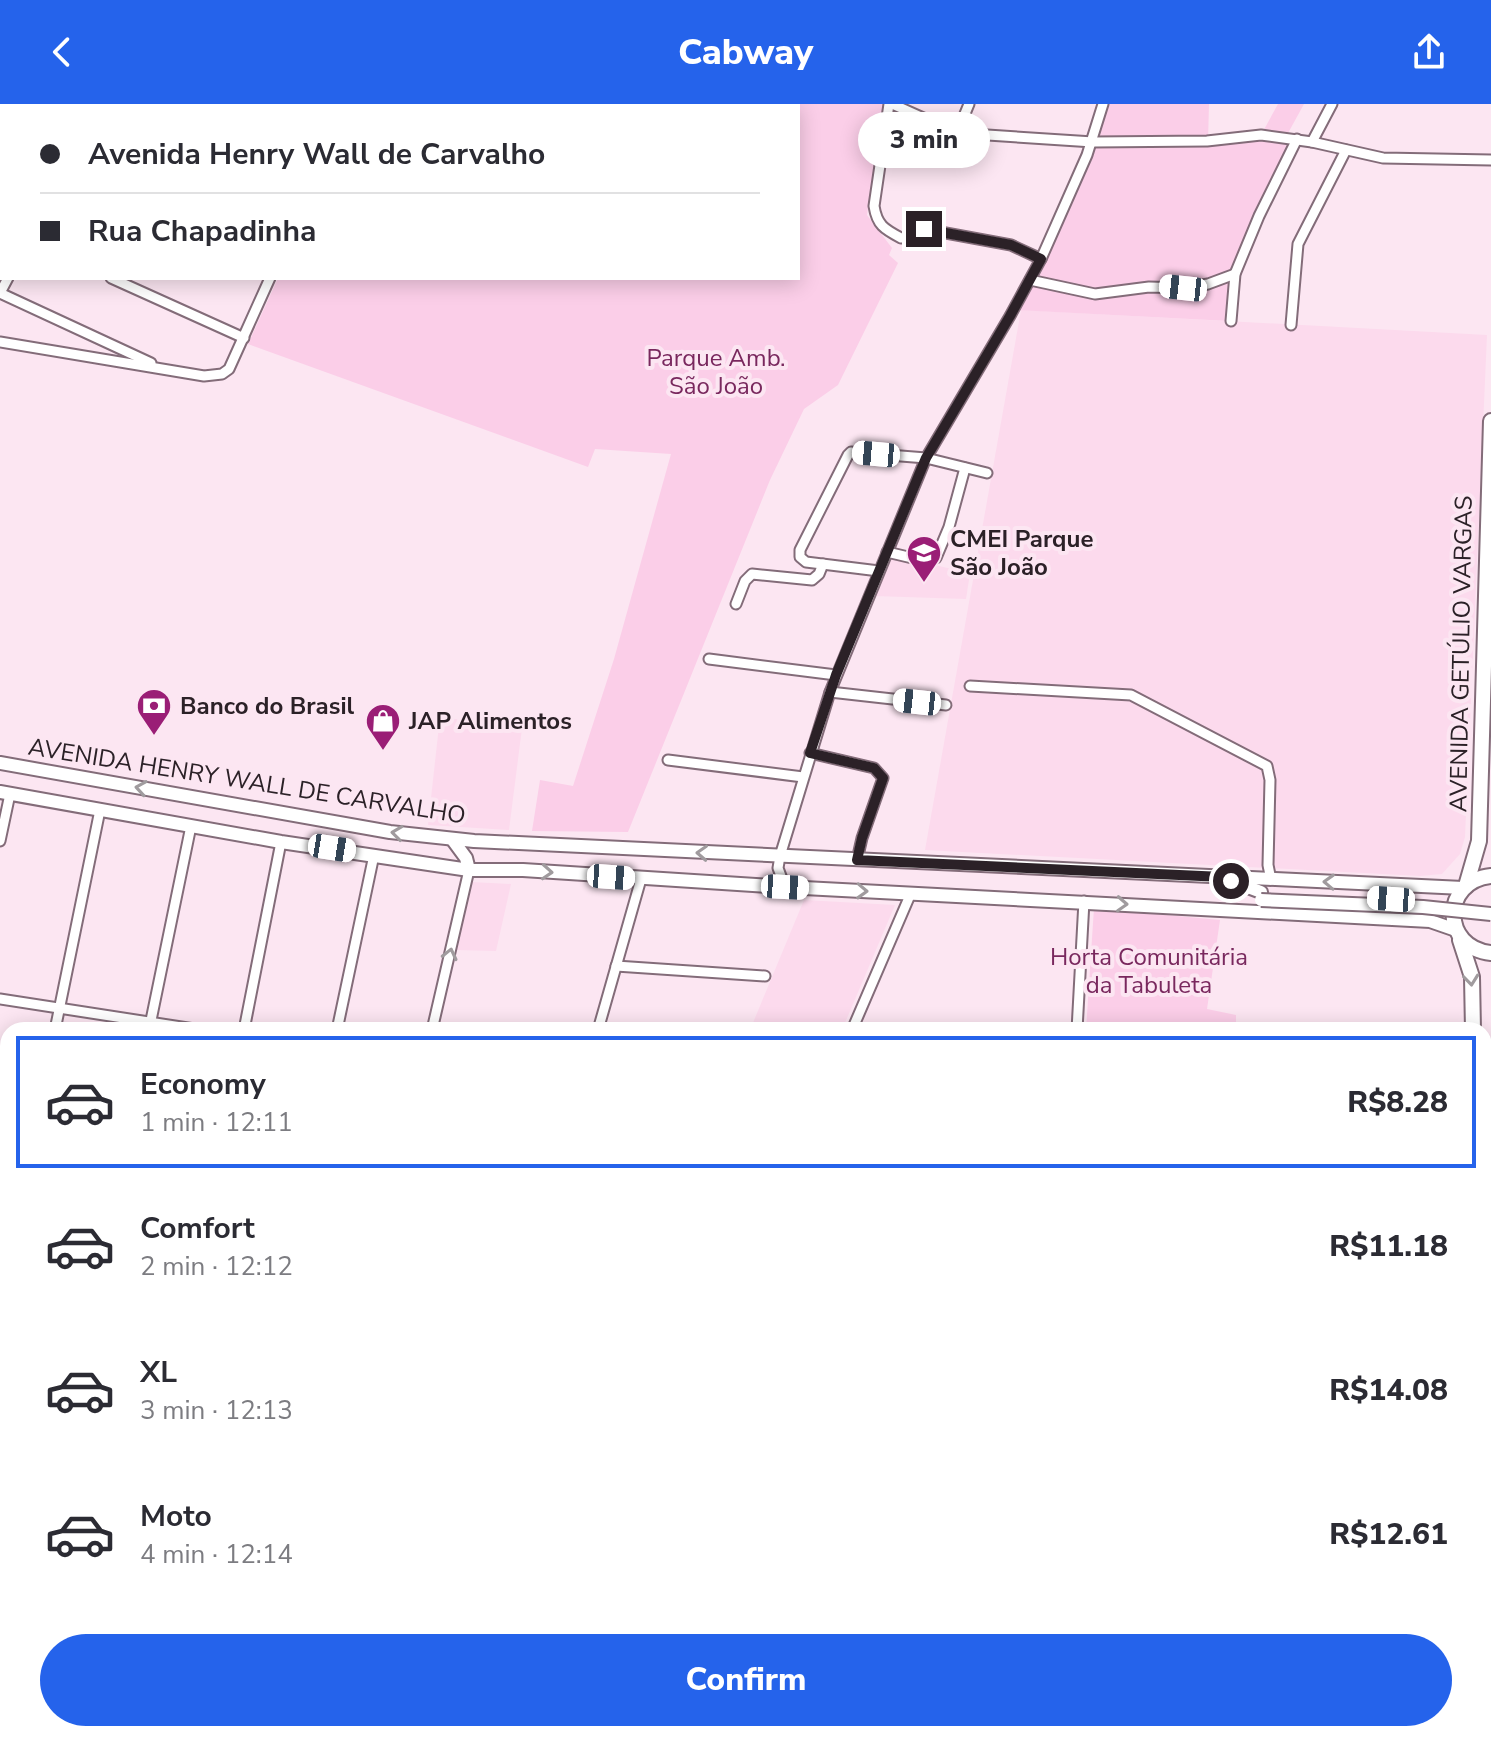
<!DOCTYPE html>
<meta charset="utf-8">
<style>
body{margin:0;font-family:"Nunito Sans",sans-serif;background:#f2f2f3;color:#2b2b33;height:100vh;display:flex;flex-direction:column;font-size:30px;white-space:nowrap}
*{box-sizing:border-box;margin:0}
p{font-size:26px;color:#7c7c81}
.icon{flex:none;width:44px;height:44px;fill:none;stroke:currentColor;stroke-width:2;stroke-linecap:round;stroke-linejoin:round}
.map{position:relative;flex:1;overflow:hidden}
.side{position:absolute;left:0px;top:918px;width:1492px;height:720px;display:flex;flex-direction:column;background:#fff;border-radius:24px 24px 0 0;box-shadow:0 4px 20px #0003}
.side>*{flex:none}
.top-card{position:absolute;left:0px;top:0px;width:800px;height:176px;box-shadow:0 4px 20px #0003;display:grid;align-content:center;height:176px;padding:0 40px;background:#fff}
.end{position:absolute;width:36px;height:36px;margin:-18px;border:10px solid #2b2127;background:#fff;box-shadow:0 0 0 4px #fff}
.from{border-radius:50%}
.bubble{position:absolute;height:56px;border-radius:28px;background:#fff;box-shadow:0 4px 20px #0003;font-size:26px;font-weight:800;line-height:56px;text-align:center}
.car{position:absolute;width:24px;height:48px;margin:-24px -12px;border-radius:10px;box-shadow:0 0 6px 2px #0007;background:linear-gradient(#fff 24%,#345 0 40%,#fff 0 76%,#345 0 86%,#fff 0)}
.top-card b{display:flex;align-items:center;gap:28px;height:76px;font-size:30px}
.top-card b+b{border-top:2px solid #e1e1e2}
.top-card i{width:20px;height:20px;background:#2b2b33}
ul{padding:14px 0 0;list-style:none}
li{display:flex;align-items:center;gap:24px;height:132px;margin:0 16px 12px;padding:0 24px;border:4px solid transparent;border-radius:0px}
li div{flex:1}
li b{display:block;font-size:30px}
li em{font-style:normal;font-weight:800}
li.on{border-color:#2563eb}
li>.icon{width:72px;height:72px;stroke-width:1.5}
.action{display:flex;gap:16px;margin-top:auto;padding:16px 40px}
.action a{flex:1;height:92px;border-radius:48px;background:#2563eb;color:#fff;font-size:32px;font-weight:800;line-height:92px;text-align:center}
header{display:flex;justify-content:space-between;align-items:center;height:104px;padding:0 40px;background:#2563eb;color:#fff;font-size:36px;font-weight:800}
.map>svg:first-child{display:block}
</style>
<header><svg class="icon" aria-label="back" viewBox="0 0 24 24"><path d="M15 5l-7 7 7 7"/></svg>Cabway<svg class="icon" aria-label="share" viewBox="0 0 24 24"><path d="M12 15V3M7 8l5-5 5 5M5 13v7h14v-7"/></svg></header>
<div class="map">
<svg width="1491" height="1638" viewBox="0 0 1491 1638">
<rect width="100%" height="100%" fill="#fce6f2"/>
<g fill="#fcdaed">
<path d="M1021 206 1487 231 1465 733 1460 750 1442 770 1420 772 925 746Z"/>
<path d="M890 451 970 469 966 495 874 492Z"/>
<path d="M440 613 522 624 509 726 428 721Z"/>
<path d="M471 778 511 780 496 847 457 846Z"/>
<path d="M804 796 895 801 842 926H750Z"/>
<path d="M10 1630H84L82 1638H8Z"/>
<path d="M982 1630H1045V1638H981Z"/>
</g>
<g fill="#fbcee8">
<path d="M702 0H883L867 111 892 144 889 151 898 159 838 281 804 305 770 376 628 728 532 727 540 676 573 682 614 555 671 350 595 345 588 363 248 240 278 174H798V2H701Z"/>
<path d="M1103 0H1209L1208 38 1263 36 1261 31 1278 0H1304L1287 31 1297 35 1249 126 1229 217 1016 206 1045 152Z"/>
<path d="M1094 804 1220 816 1207 905 1236 911V926H1086Z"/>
<path d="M1491 1367V1485L1484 1484V1368Z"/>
</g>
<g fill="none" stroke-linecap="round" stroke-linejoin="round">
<defs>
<g id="minor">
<path d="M38 0 42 2"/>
<path d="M228 0 233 2"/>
<path d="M889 0 874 102C877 121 884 125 901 134"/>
<path d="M892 0 957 29 1093 38 1207 37 1261 31 1312 38 1383 54 1491 56"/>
<path d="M128 2 129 0"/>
<path d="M352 2 353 0"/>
<path d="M404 2 405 0"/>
<path d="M476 2 477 0"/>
<path d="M550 2V0"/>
<path d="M623 2 624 0"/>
<path d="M694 2 695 0"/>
<path d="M957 29 969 0"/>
<path d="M1312 38 1332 0"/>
<path d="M0 52 2 53"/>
<path d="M0 114 2 110"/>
<path d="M924 125 1011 141 1041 155"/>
<path d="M0 129 2 125"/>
<path d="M111 174 244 234"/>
<path d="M1030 176 1095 190 1149 183 1183 184 1208 180 1235 170"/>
<path d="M0 189 151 259"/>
<path d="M0 189 8 174"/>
<path d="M1231 217 1235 170 1259 112 1297 35"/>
<path d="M1291 221 1298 140 1346 46"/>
<path d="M0 238 204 272 222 270 229 265 270 174"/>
<path d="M887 448 925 457 936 454 949 423 965 364"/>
<path d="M879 467 806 458 800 453V446L848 351 851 348 926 354 987 369"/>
<path d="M736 500 745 477 752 470 812 476 819 470 823 460"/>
<path d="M709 555 836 571"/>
<path d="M970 582 1131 591 1267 662 1270 676 1268 761 1271 776"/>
<path d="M830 588 946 601"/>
<path d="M810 649 874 664 883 674 862 734 857 756"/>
<path d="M668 656 803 673"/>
<path d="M0 737 10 690"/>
<path d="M785 783 778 764 780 752 830 588 926 354 1010 212 1041 155 1087 51 1103 0"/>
<path d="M616 862 765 872"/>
<path d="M0 895 201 926"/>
<path d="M55 926 100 706"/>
<path d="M149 926 191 722"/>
<path d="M244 926 281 738"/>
<path d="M337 926 374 751"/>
<path d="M432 926 469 766"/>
<path d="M598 926 641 775"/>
<path d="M852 926 911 789"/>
<path d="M1077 926 1084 797"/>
<path d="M0 1097 8 1098"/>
<path d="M0 1190 8 1150"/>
<path d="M0 1526 8 1528"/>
<path d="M646 1630 693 1638"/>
<path d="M1063 1630 1064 1638"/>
<path d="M0 1636 8 1600"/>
<path d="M93 1638 95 1630"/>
<path d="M189 1638 190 1630"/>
<path d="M284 1638 286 1630"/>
<path d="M376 1638 378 1630"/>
<path d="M469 1638 471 1630"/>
<path d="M559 1638 561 1630"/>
<path d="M745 1638 747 1630"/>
<path d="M805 1638 808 1630"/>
</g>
<g id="major">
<path d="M0 659 390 728 474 737 1463 784"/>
<path d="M0 688 281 738 469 766H523L785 783 1430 817 1456 826"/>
<path d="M452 735 466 754 469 766"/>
<path d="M1237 779 1261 788"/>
<path d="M0 1339H8"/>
<path d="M1484 1548 1491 1563"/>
</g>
<g id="highway">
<path d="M1491 772C1441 777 1441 844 1491 849"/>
<path d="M1466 782 1479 737 1491 317"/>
<path d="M1460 836 1472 873 1473 926"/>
<path d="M1484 1011 1491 1027"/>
<path d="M1484 1285 1491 1253"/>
<path d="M1484 1317 1491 1302"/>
<path d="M0 1360 8 1361"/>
<path d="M1484 1362 1491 1361"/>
<path d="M0 1389 8 1393"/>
<path d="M1484 1411 1491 1412"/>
<path d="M1484 1421 1491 1422"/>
<path d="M1484 1492H1491"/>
<path d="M1484 1519 1491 1535"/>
</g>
</defs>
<use href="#minor" stroke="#836c79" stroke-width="13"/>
<use href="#major" stroke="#836c79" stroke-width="16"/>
<use href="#highway" stroke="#836c79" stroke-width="18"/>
<use href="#minor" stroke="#fff" stroke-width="9"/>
<use href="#major" stroke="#fff" stroke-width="12"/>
<use href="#highway" stroke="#fff" stroke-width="14"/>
<defs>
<path id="major-bridge" d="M1261 796 1423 803 1491 810"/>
</defs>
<use href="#major-bridge" stroke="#836c79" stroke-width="16" stroke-linecap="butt"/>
<use href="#major-bridge" stroke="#fff" stroke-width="12"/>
</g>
<defs><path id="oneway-chevron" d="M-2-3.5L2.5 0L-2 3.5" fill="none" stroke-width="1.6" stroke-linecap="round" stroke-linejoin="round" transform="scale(2)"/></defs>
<g stroke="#a09b9e">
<use href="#oneway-chevron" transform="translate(141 684) rotate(-171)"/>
<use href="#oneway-chevron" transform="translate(397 729) rotate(-173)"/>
<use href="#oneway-chevron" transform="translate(702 749) rotate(-177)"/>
<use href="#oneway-chevron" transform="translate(547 768) rotate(4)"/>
<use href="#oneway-chevron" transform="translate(1329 778) rotate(-178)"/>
<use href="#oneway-chevron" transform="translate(862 787) rotate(2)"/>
<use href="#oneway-chevron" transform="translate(1122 800) rotate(3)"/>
<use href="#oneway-chevron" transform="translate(450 850) rotate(-77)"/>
<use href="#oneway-chevron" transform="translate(1471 876) rotate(84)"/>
</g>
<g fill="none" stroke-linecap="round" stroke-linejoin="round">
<path stroke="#2b2127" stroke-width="10" d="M924 125 1011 141 1041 155 1010 212 926 354 836 571 810 649 874 664 883 674 862 734 857 756 1223 773 1231 777"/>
</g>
<defs>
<symbol id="school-pin" viewBox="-11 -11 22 30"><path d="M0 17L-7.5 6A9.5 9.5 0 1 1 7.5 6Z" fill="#9a1e76" stroke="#fce6f2"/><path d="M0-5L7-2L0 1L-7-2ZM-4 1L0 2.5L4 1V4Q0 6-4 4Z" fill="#fff"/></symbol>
<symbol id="bank-pin" viewBox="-11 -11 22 30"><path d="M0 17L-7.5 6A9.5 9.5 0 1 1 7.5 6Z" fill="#9a1e76" stroke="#fce6f2"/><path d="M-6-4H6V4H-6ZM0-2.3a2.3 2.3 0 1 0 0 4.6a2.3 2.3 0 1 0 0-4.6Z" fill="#fff"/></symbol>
<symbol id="shop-pin" viewBox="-11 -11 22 30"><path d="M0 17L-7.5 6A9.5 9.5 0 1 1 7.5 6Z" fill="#9a1e76" stroke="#fce6f2"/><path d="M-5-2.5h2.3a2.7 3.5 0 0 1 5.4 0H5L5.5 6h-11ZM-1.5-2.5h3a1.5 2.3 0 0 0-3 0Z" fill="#fff"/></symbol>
</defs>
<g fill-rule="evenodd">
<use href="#school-pin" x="904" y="429" width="40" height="54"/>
<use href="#bank-pin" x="134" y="582" width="40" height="54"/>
<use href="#shop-pin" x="363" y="597" width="40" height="54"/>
</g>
<g text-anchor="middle" stroke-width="8" stroke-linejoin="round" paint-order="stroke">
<g font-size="24" fill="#79285e" stroke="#fce6f2">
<text x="716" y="262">Parque Amb.<tspan x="716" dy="28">São João</tspan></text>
<text x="1149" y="861">Horta Comunitária<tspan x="1149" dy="28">da Tabuleta</tspan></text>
</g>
<g font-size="24" font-weight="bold" fill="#2b2127" stroke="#fce6f2" text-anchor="start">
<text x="950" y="443">CMEI Parque<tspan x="950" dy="28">São João</tspan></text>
<text x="180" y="610">Banco do Brasil</text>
<text x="409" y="625">JAP Alimentos</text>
</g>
<g font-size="24" fill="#2b2127" stroke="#fce6f2">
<text transform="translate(1461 550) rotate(-89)" y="8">AVENIDA GETÚLIO VARGAS</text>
<text transform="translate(247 677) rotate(9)" y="8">AVENIDA HENRY WALL DE CARVALHO</text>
</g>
</g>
</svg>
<i class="end from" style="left:1231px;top:777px"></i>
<i class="end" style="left:924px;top:125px"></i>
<div class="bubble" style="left:858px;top:8px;width:132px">3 min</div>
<i class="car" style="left:1183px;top:184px;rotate:276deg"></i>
<i class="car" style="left:876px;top:350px;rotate:275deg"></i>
<i class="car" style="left:917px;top:598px;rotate:276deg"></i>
<i class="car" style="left:332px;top:744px;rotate:99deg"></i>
<i class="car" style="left:611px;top:773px;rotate:94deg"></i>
<i class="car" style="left:785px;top:783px;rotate:93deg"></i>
<i class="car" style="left:1391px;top:795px;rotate:274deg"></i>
<div class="top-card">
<b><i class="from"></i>Avenida Henry Wall de Carvalho</b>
<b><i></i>Rua Chapadinha</b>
</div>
<section class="side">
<ul>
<li class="on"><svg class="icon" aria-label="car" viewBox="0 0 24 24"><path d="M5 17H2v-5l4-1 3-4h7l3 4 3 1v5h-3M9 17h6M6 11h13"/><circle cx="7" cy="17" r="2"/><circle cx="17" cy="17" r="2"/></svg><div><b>Economy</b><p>1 min · 12:11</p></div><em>R$8.28</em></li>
<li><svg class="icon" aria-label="car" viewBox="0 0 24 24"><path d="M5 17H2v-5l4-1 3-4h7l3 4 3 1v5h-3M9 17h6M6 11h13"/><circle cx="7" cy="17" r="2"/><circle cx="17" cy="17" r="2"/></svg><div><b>Comfort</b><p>2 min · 12:12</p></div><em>R$11.18</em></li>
<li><svg class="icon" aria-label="car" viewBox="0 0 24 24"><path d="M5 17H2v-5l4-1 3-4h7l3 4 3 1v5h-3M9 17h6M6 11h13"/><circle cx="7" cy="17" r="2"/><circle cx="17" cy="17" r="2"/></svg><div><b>XL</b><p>3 min · 12:13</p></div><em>R$14.08</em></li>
<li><svg class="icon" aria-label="car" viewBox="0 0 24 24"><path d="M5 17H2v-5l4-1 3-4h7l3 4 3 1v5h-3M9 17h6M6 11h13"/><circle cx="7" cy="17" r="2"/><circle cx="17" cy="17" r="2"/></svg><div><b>Moto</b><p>4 min · 12:14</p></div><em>R$12.61</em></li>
</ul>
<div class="action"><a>Confirm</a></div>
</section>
</div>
